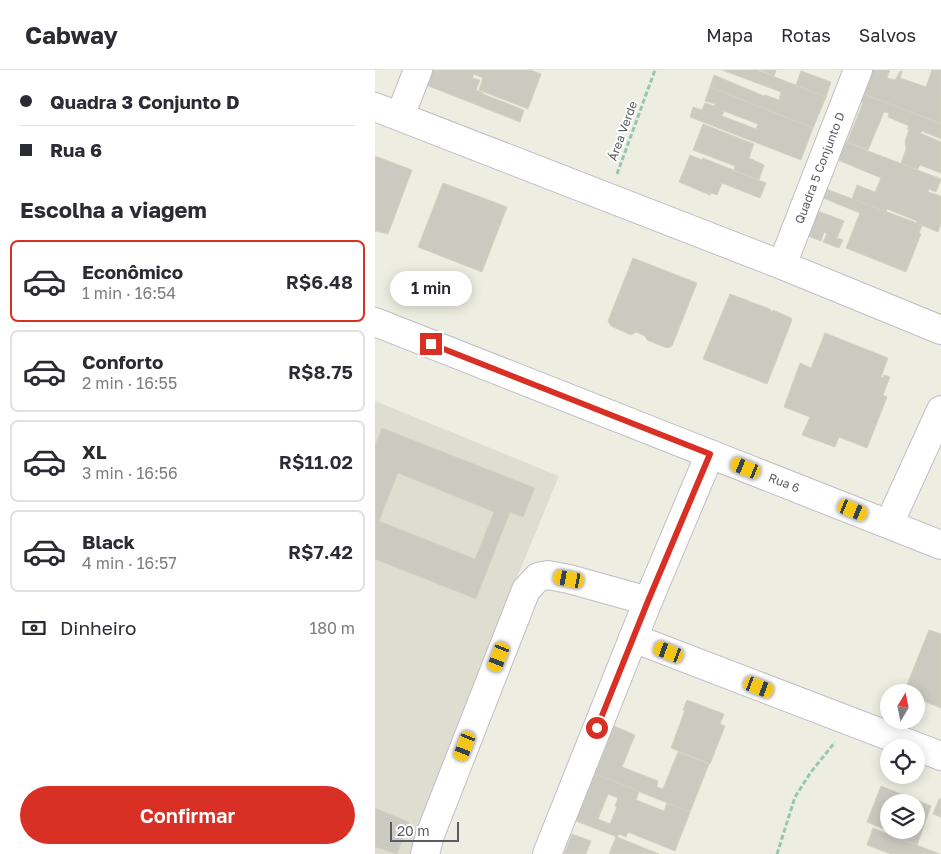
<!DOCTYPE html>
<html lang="pt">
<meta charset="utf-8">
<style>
body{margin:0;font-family:"Golos Text",sans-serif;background:#f2f2f3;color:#2b2b33;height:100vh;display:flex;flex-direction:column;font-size:19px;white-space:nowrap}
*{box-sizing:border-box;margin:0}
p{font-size:16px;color:#7c7c81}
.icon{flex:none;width:28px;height:28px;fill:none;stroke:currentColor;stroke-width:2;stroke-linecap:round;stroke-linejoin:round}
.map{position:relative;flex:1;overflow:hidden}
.side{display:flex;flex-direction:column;background:#fff;width:375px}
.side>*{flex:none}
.top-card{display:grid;align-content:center;height:110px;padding:0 20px;background:#fff}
.needle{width:32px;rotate:10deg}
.controls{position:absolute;left:505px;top:614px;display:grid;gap:10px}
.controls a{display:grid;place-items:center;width:45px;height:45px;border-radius:50%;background:#fff;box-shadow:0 2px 12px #0003;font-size:25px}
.scale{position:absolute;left:15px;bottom:12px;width:69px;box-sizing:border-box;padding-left:5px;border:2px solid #595b63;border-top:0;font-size:14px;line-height:18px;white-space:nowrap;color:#595b63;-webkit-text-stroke:4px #fff;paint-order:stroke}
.end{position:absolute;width:22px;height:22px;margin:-11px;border:6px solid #d93025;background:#fff;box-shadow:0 0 0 2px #fff}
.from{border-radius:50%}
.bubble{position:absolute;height:35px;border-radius:18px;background:#fff;box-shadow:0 2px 12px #0003;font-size:16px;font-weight:600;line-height:35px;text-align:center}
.car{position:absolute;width:15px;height:30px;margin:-15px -8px;border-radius:6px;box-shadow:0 0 4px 1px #0007;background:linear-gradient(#f5c518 24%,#345 0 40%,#f5c518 0 76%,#345 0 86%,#f5c518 0)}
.top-card b{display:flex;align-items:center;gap:18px;height:48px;font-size:19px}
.top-card b+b{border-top:1px solid #e1e1e2}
.top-card i{width:12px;height:12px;background:#2b2b33}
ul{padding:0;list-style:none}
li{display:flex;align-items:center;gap:15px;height:82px;margin:0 10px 8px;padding:0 10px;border:2px solid #e1e1e2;border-radius:8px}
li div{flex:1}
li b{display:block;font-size:19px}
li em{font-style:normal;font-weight:600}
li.selected{border-color:#d93025}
li>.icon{width:45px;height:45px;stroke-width:1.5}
h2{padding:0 20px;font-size:22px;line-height:60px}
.pay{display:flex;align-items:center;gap:12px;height:55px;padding:0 20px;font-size:19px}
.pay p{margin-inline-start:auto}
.button{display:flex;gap:10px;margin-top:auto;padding:10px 20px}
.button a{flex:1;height:58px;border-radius:30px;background:#d93025;color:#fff;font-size:20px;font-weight:600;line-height:58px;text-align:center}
header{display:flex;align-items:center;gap:30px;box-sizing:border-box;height:70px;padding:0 25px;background:#fff;border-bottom:1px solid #e1e1e2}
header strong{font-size:24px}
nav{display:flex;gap:28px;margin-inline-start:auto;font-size:18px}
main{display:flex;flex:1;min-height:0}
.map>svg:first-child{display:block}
</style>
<header>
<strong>Cabway</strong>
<nav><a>Mapa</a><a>Rotas</a><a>Salvos</a></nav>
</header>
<main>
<section class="side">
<div class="top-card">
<b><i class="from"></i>Quadra 3 Conjunto D</b>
<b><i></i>Rua 6</b>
</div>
<h2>Escolha a viagem</h2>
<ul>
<li class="selected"><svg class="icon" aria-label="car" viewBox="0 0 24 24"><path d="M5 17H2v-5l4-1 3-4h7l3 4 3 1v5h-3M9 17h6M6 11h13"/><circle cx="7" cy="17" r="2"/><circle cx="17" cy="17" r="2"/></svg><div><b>Econômico</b><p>1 min · 16:54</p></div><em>R$6.48</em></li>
<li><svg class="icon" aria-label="car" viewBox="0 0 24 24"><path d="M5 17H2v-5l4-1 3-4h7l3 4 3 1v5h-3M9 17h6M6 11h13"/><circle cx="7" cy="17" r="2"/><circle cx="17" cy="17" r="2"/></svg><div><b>Conforto</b><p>2 min · 16:55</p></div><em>R$8.75</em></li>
<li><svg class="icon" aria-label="car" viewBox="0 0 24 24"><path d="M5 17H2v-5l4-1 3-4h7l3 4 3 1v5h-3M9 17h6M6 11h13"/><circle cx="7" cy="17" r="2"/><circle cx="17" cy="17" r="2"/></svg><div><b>XL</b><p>3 min · 16:56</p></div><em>R$11.02</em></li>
<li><svg class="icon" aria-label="car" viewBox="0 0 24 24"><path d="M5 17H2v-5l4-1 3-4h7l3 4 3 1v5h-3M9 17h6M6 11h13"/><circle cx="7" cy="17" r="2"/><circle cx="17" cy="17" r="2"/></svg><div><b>Black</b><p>4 min · 16:57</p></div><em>R$7.42</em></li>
</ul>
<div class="pay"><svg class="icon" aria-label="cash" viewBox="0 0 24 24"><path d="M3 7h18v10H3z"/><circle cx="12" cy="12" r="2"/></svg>Dinheiro<p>180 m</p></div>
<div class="button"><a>Confirmar</a></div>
</section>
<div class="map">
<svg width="566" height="784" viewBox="0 0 566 784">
<rect width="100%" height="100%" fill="#edeee1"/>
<path fill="#ddded0" d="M0 331 184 406 116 570 35 784H0Z"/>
<g fill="#cbcac0" stroke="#d3d2bf" fill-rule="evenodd">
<path d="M57 0H155L166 4 153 39 104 20 108 8 99 4 97 8 105 10 101 20 108 23V24L149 40 145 52 51 15Z"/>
<path d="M347 0H382L451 27 438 58 335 17 339 5 389 26 390 25 404 30 406 22Z"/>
<path d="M385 0H401L399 6Z"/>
<path d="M498 0H515L512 8 520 10 525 1 527 2 525 8 551 17 557 0H566V54L489 24Z"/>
<path d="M426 1 456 12 451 27 421 15Z"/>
<path d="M335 17 438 58 426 90 315 47 318 37 327 40 330 33 339 36 340 34 330 31ZM349 41 383 54 381 59 347 46Z"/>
<path d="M489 24 566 54V69L547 61 545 63 566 72V103L545 95 542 100 526 93 531 79 530 71 534 60 532 59 534 56 513 47 514 43 509 42 493 80 472 72 488 33 486 32Z"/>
<path d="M328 54 379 74 374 88 389 95 384 110 359 100 360 96 318 80Z"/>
<path d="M470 72 566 109 561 122 554 119 553 122 566 126V154L563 162 541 153 542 151 512 139 511 142 477 129 482 115 500 122 506 108 463 90Z"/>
<path d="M315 85 327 90 328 88 391 113 385 128 347 113 342 125 336 123 335 125 304 112Z"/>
<path d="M0 86 37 100 13 164 0 161Z"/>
<path d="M68 113 132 137 107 202 43 177Z"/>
<path d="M451 119 547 155 544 163 546 164 531 202 471 178 485 143 448 128Z"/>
<path d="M443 141 469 151 462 168 468 170 464 178 448 172 452 164 449 162 446 171 433 166Z"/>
<path d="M258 188 322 213 297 276 292 278 272 270 270 266 261 262 256 265 236 256 233 251Z"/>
<path d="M355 224 374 231V233L376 232 395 239 396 242 398 240 416 248 417 250 392 314 328 289Z"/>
<path d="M450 263 513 288 506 307 508 308 509 305 515 307 508 325 512 327 492 378 464 367 460 377 427 365 435 347 409 337 425 293 436 298Z"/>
<path d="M7 358 160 418 148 447 135 442 101 529 0 489V375ZM23 403 119 442 100 489 4 451Z"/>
<path d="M554 560 566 564V638L541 628V622H529Z"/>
<path d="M312 630 349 644 345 654 350 656 335 694 296 678 310 640H308Z"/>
<path d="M239 656 260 665 247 697 283 711 282 717 288 719 303 682 334 694 315 742 220 704Z"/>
<path d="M220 704 264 721 261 730 289 741 292 733 315 742 300 781 253 762 251 767 244 764 242 767 201 751ZM233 724 243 728 240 736 242 737 235 754 223 749Z"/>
<path d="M506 716 556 736 542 775 520 767 521 764 492 752ZM514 732H541V760H514Z"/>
<path d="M564 729H566V747L558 744Z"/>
<path d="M0 738 34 752 22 784 0 777Z"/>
<path d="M498 758 520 767 565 784H516L492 775Z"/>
<path d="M197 764 216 771 211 784H189Z"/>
<path d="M241 767H242L284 784H234Z"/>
</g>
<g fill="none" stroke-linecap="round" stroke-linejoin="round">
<defs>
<g id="minor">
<path d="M0 37 407 195 566 260"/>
<path d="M25 46 43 0"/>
<path d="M407 195 483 0"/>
<path d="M0 252 566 475"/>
<path d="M514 454 566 340"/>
<path d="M258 568 566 686"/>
<path d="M50 784 55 765 151 520 163 507 173 505 194 509 273 531"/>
<path d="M172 784 273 531 335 384"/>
</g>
</defs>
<use href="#minor" stroke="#bebec6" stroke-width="30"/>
<g stroke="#93c8b2" stroke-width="3" stroke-dasharray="5 2.5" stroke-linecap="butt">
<path d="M242 104 280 0"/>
<path d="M402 784 420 727 436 702 460 672"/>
</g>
<use href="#minor" stroke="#fff" stroke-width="28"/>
</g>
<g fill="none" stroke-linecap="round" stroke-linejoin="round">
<path stroke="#d93025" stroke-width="6" d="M56 274 335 384 273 531 222 658"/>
</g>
<g text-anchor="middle" stroke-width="4" stroke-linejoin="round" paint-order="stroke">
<g font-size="12" fill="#595b63" stroke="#fff">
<text transform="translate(248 61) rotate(-70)" y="4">Área Verde</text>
<text transform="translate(445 98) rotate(-69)" y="4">Quadra 5 Conjunto D</text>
<text transform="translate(409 413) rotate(22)" y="4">Rua 6</text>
</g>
</g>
</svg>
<div class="controls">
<a><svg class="needle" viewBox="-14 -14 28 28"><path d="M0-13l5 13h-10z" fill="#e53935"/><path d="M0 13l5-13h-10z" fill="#7c7c81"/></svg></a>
<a><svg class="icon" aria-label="locate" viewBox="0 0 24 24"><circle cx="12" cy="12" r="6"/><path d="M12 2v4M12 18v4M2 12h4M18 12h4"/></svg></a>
<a><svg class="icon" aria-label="layers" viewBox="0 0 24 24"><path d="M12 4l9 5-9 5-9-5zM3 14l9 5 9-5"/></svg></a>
</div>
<div class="scale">20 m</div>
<i class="end from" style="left:222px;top:658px"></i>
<i class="end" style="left:56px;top:274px"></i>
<div class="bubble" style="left:15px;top:201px;width:82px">1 min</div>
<i class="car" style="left:371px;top:398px;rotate:292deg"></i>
<i class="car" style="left:478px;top:440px;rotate:112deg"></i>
<i class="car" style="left:194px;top:509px;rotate:280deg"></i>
<i class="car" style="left:294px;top:582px;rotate:291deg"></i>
<i class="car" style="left:124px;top:587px;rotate:201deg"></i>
<i class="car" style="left:384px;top:617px;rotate:111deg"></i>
<i class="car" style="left:90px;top:676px;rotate:201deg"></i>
</div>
</main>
